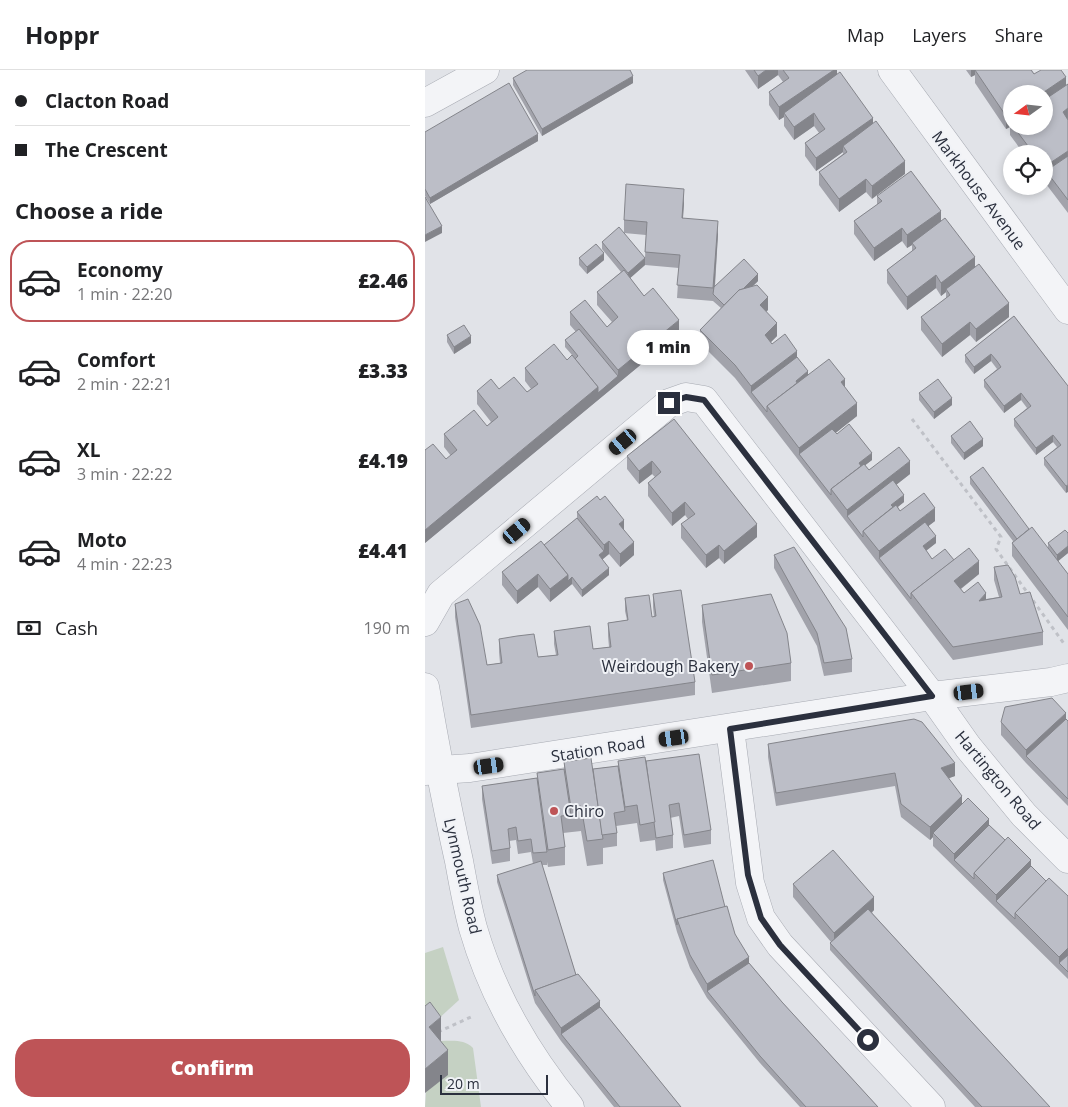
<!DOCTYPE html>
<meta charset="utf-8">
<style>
body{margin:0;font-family:"Open Sans",sans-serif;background:#f6f6f6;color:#202124;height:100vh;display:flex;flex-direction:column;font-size:19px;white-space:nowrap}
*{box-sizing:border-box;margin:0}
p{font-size:16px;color:#757577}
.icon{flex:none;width:28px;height:28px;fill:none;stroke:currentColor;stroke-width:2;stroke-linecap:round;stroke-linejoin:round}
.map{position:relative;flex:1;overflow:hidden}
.panel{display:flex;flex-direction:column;background:#fff;width:425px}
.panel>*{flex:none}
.top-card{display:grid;align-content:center;height:110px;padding:0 15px;background:#fff}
.needle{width:32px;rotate:255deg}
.fabs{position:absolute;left:578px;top:15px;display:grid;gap:10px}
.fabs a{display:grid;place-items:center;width:50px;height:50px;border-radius:50%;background:#fff;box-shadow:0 2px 8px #0003;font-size:25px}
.scale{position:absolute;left:15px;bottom:12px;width:108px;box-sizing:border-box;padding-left:5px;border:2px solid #2b303e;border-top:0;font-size:14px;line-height:18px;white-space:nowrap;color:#2b303e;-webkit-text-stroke:4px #f0f2f6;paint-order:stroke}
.end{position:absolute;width:22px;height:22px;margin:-11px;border:6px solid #2b303e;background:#fff;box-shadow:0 0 0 2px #fff}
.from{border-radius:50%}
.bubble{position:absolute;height:35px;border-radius:18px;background:#fff;box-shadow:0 2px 8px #0003;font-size:16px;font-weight:800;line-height:35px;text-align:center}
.car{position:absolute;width:15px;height:30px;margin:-15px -8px;border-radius:6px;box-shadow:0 0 4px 1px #0007;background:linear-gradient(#222 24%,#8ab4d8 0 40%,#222 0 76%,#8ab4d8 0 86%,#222 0)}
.top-card b{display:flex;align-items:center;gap:18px;height:48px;font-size:19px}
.top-card b+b{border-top:1px solid #e0e0e0}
.top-card i{width:12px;height:12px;background:#202124}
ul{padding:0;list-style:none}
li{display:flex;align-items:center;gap:15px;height:82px;margin:0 10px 8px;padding:0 5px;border:2px solid transparent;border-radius:20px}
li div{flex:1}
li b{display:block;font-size:19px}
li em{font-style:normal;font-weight:800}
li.active{border-color:#be5457}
li>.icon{width:45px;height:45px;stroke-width:1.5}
h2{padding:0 15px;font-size:22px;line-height:60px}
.pay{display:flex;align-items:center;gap:12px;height:55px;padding:0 15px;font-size:19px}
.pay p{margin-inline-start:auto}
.primary-button{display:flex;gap:10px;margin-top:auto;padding:10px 15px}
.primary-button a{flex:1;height:58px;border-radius:20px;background:#be5457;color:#fff;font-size:20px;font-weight:800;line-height:58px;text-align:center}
header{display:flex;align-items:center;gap:30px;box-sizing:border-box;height:70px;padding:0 25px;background:#fff;border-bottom:1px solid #e0e0e0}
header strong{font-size:24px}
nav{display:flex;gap:28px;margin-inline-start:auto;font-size:18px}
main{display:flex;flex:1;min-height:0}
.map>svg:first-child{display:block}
</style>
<header>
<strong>Hoppr</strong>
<nav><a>Map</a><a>Layers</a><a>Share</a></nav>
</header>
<main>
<section class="panel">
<div class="top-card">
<b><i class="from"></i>Clacton Road</b>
<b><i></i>The Crescent</b>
</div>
<h2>Choose a ride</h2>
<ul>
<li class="active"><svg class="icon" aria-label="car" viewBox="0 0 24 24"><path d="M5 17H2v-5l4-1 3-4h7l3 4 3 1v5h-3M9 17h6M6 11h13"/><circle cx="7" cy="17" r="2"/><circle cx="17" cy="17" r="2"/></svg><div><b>Economy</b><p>1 min · 22:20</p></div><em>£2.46</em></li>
<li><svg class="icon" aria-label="car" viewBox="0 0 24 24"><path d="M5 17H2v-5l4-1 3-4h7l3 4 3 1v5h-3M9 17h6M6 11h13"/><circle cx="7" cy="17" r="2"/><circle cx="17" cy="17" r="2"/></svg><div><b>Comfort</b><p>2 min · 22:21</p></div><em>£3.33</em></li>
<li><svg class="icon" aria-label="car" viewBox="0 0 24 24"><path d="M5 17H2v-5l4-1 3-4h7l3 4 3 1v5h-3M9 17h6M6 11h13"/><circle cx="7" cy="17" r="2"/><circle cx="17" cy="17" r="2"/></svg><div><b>XL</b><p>3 min · 22:22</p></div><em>£4.19</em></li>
<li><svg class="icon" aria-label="car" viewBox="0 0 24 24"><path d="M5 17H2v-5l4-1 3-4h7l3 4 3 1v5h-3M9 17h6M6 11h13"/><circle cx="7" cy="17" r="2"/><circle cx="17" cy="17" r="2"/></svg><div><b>Moto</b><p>4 min · 22:23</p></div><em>£4.41</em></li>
</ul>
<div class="pay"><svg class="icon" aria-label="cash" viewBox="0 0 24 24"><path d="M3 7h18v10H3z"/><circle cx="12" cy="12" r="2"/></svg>Cash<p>190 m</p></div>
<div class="primary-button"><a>Confirm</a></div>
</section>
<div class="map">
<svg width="643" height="1037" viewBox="0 0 643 1037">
<rect width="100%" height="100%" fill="#e1e3e8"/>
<g fill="#c5d1c3">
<path d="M18 877 34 930 0 961V883Z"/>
<path d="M16 971C28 971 39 969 48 978L56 1037H0L4 982Z"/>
</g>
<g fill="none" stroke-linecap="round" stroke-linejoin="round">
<defs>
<g id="minor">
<path d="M467 0 643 240"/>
<path d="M0 33 60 0"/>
<path d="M0 552 16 524 244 333 261 327 279 330 507 626 543 677 599 745 643 789"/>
<path d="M0 617C10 675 21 733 34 791 38 813 42 836 48 858 67 924 102 984 145 1037"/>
<path d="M305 659 325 813 336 848 355 875 506 1037"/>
<path d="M0 701 45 698 507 626 626 612 643 608"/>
</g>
</defs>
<use href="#minor" stroke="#a7aab2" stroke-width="29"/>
<g stroke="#bfc1c7" stroke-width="3" stroke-dasharray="4 4" stroke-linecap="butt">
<path d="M487 349 576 467 571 479 640 575"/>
<path d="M13 962 48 946"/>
</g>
<use href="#minor" stroke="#f3f4f7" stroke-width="28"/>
</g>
<g fill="#a2a3ab" fill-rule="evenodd">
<path d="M320 0H412V4L448 48 447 129 441 122 414 142 394 115V102L418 84V82L391 101 380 86V73L394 63 389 56 369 70 359 56V47L354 50 344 35V22L358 12 353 5 333 19Z"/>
<path d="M541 0H607L609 4 641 15 643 14V143L621 114 619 84H599L585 65V57L581 59 550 13V5L546 7ZM586 24 619 56H586Z"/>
<path d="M88 8 208 13 117 66 88 15Z"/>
<path d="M0 62 113 71 5 134 0 126Z"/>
<path d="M452 126 516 151 550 198 584 247 551 272 545 265 517 287 496 260V247L521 228V222L516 226 511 218 482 240 462 213V200L487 181V175L482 178 477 171 449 191 429 164V151L452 135Z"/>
<path d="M259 132 258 148 293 164 290 217 333 211 328 216 343 240 341 241 352 266 346 272 347 274 372 287 383 305 420 318 432 346 410 363 447 390 440 395 444 400 485 404 471 415 479 432 473 437 475 441 510 451 503 456 511 473 501 481 507 489 529 490 554 504 536 519 539 523 561 529 574 527 569 510V497L595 524 618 562V575L528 590 310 308 275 273V260L296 238 288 231 252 228 254 198 220 195 205 208 219 226 254 263 0 473 26 386 19 377V364L62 356 66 352 52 334V321L74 319 102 322 106 319 100 311V298L142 290 147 285 140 277V270L151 262 145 255V242L182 257 187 252 172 235V222L196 202 177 179V172L220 188 221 165 199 163V150Z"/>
<path d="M154 188 179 190 162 204 154 195Z"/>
<path d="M589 246 643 316 641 423 619 395V388L632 377 628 372 611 385 589 356V349L602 338 596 330 579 343 559 317V310L572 299 566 291 549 304 540 292V285Z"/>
<path d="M22 265 46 273 29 284 22 272Z"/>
<path d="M494 323 527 335 509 349 494 330Z"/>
<path d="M249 349 332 467 299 494 294 488 281 498 256 468V454L263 449 260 445 247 456 223 426V413L230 407 227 404 214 414 202 399V386Z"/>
<path d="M526 366 558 376 539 390 526 373Z"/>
<path d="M545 407 604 459 623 478V473L643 463V483L633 491 643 504V560L587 486V473L588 471 545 414Z"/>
<path d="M152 442 199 460 209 485 195 497 184 484 177 490 184 505 157 527 147 514 125 532 113 517 92 534 77 515V502L119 475 152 448Z"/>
<path d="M349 485 427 589V602L399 606 392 576 349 498Z"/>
<path d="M228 524 270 612V625L46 658 30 547V534L62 595 75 593 74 582V569L113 587 131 585 129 574V561L168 579 184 577 183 566V553L202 550 200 541V528L227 547H229L228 537Z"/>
<path d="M277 535 366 593V611L287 623 277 552Z"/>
<path d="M641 649 643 651V736L601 693 576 665V652Z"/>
<path d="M343 674 530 706 524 708 537 734 564 755 621 811 643 826V909L508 776V767L505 770 476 747 470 716 351 736 343 687Z"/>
<path d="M193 691H221L286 760V774L259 778 254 746 245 748 248 765V778L231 781 230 770 215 772 212 753 191 756 192 763V776L178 778V794L162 796 156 761 138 763 140 777V795L123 797 122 792V795H117L151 905 175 937 256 1037H189L136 971 110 933 72 812V805L108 794 106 782 93 784 91 770 84 771 85 778V791L67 794 57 729V716L112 708V703L139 699V692L168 699 193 696Z"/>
<path d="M238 803 300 837 310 864 324 893 357 932 453 1037H375L335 993 282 928 265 898 252 862 238 810Z"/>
<path d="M368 814 449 840 447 843 625 1037H550L405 880V873L406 872 368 827Z"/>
</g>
<g fill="#84858b">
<path d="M341 0H353V5L333 19V6Z"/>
<path d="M409 0H412V11L359 43V47L354 50V37Z"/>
<path d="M546 0H557H550V5L546 7Z"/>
<path d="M208 6V13L117 66V59Z"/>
<path d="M641 7V20L619 35V24H616Z"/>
<path d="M643 38V51L638 42Z"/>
<path d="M389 43V56L369 70V57Z"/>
<path d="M586 43V54L585 52V57L581 59V46Z"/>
<path d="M448 48V61L418 76V82L391 101V88Z"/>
<path d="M113 64V71L5 134V128Z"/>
<path d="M643 81V94L621 101V108L619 110V97Z"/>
<path d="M480 91V104L447 129V116Z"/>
<path d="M441 109V122L414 142V129Z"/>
<path d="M259 119V132L257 161V148Z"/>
<path d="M516 141V154L487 173V175L482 178V165Z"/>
<path d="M293 151V164L289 225 288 218Z"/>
<path d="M17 156V163L0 172V165Z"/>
<path d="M477 158V171L449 191V178Z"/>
<path d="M179 183V190L162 204V197Z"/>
<path d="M550 187V200L521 219V222L516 226V213Z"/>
<path d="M220 188V195L203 210V203Z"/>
<path d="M333 204V211L300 243V236Z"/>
<path d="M511 205V218L482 240V227Z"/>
<path d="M343 227V240L335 248V235Z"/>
<path d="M584 233V247L551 272V259Z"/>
<path d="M254 250V263L0 473V460L173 317 193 306V300Z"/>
<path d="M545 252V265L517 287V274Z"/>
<path d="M352 253V266L340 278V265Z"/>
<path d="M46 266V273L29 284V277Z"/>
<path d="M372 281V294L326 322V316Z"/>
<path d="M566 284V291L549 304V297Z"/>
<path d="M383 301V308L371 318V311Z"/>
<path d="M420 309V322L416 312Z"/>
<path d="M596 323V330L579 343V336Z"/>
<path d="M527 328V335L509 349V342Z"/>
<path d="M432 333V346L378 389 374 384V378Z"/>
<path d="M628 365V372L611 385V378Z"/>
<path d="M558 369V376L539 390V383Z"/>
<path d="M447 383V390L434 400V393Z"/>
<path d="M227 391V404L214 414V401Z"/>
<path d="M485 391V404L426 450 422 446V440Z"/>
<path d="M643 415V422L641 423V416Z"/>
<path d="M479 425V432L466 442V435Z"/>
<path d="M260 432V445L247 456V443Z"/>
<path d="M510 438V451L457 492 454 488V481Z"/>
<path d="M199 450V463L194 454Z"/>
<path d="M332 454V467L299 494V481Z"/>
<path d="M511 466V473L498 483V476Z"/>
<path d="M184 471V484L174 492V485L179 481V475Z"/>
<path d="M209 472V485L195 497V484Z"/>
<path d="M294 475V488L281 498V485Z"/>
<path d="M643 476V483L632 492V485Z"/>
<path d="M554 491V504L529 524V511Z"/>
<path d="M184 498V505L157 527V520Z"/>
<path d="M113 504V517L92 534V521Z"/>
<path d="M143 505 147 507V514L125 532V519Z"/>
<path d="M561 523V536L554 531Z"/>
<path d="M641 643V656L601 686V680Z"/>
<path d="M530 693V706L516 711V698Z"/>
<path d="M537 726V739L508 763V767L505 770V757Z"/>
<path d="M564 749V762L529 790V797V784Z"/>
<path d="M606 790V803L571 831V825Z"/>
<path d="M449 827V840L409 876V863Z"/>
<path d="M643 878V892L634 893V887Z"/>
<path d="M324 887V900L282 921V914Z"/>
<path d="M175 931V944L136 964V958Z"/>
<path d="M16 947V971L4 982V957Z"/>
<path d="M23 980V1005L0 1023V999Z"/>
</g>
<g fill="#bcbec7" stroke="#84858b">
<path d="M102 0H205L208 6 117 59 88 8Z"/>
<path d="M329 0H341L333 6Z"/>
<path d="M358 0H409L354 37 344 22 364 8Z"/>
<path d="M550 0H606L609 4 616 0H636L641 7 616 24H586V43L581 46Z"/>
<path d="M415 2 448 48 391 88 380 73 400 59 394 51 389 43 369 57 359 43Z"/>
<path d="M84 13 113 64 5 128 0 119V62Z"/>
<path d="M643 14V38L638 42 643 50V81L619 97V84H609L588 56H619V30Z"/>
<path d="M451 51 480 91 447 116 441 109 414 129 394 102 422 82 418 76Z"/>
<path d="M643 86V130L621 101Z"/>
<path d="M486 101 516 141 482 165 477 158 449 178 429 151 457 131 452 126Z"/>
<path d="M201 114 259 119 257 148 293 151 288 218 252 215 255 185 220 182 222 152 199 150Z"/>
<path d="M0 127 17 156 0 165Z"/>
<path d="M520 148 550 187 516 213 511 205 482 227 462 200 491 178 487 173Z"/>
<path d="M194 157 220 188 203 203 177 172Z"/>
<path d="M171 174 179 183 162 197 154 188Z"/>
<path d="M319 189 333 204 318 219 314 220 299 235 288 224 289 217Z"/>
<path d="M554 194 584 233 551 259 545 252 517 274 496 247 525 225 521 219Z"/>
<path d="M199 200 219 226 228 218 254 250 193 300 145 242 160 230 182 257 193 247 172 222Z"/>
<path d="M332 215 343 227 335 235 352 253 340 265 347 274 360 264 372 281 326 316 310 295 275 260 314 220Z"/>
<path d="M589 246 643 316V415L641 416 619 388 636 375 628 365 611 378 589 349 606 336 596 323 579 336 559 310 576 297 572 291 566 284 549 297 540 285Z"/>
<path d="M39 255 46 266 29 277 22 265Z"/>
<path d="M154 259 193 306 173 323V317L150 289 153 286 140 270Z"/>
<path d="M129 274 142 290 147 285 173 317 0 460V380L8 374 21 389 32 380 19 364 33 353 49 340 62 356 73 347 52 321 66 309 74 319 89 307 102 322 113 314 100 298Z"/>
<path d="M372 287 383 301 371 311 372 313 342 336V342L326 322Z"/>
<path d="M404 289 420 309 416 312 432 333 374 378 342 336Z"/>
<path d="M513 309 527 328 509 342 494 323Z"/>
<path d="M249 349 332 454 299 481 294 475 281 485 256 454 270 444 260 432 247 443 223 413 236 402 232 397 227 391 214 401 202 386Z"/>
<path d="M545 351 558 369 539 383 526 366Z"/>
<path d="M424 354 447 383 434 393 436 396 406 419V425L374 384 407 359 412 364Z"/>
<path d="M474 377 485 391 422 440 406 419 439 394 444 400Z"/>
<path d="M558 397 604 459 592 469 545 407Z"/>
<path d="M468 410 479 425 466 435 468 437 438 461V467L422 446Z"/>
<path d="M499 423 510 438 454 481 438 461 471 435 475 441Z"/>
<path d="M172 426 175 430 180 426 199 450 194 454 209 472 195 484 184 471 179 475 152 442Z"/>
<path d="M152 448 179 481 174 485 184 498 157 520 147 507 143 511V505L119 475Z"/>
<path d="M500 452 511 466 498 476 503 483 507 489 520 479 529 490 486 523V529L454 488Z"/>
<path d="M607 457 643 504V547L587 473Z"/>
<path d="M640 460 643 463V476L632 485 623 473Z"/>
<path d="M116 471 143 505 125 519 113 504 92 521 77 502Z"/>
<path d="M369 477 421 558 427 589 399 593 392 563 349 485Z"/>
<path d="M544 478 554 491 529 511 539 523 553 512 561 523 554 531 577 527 569 497 583 495 590 507 595 524 605 522 618 562 528 577 486 523Z"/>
<path d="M256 520 270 612 46 645 30 534 43 529 55 555 62 595 77 593 74 569 92 566 109 564 113 587 133 585 129 561 165 556 168 579 186 577 183 553 203 550 200 528 224 525 227 547 231 546 228 524Z"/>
<path d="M346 524 362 563 366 593 287 605 277 535Z"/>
<path d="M627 628 641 643 601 680 576 652 580 637Z"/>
<path d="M489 649 497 652 530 693 516 698 537 726 505 757 476 734 470 703 351 723 343 674Z"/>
<path d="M641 649 643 651V729L601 686Z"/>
<path d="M274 684 286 760 259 765 254 733 244 735 248 765 231 768 221 691Z"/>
<path d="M220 687 230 752 215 755 212 735 200 737 193 691Z"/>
<path d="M166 688 178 769 162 771 156 736 146 738 139 692Z"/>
<path d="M193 696 200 741 189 743 192 763 177 765 168 699Z"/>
<path d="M139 699 146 745 136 746 140 777 123 780 112 703Z"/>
<path d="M112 708 122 782 108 783 106 769 93 771 91 757 83 759 85 778 67 781 57 716Z"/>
<path d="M543 728 564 749 529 784 508 763Z"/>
<path d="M564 755 580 770 549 803V809L529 790Z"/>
<path d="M583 767 606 790 571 825 549 803Z"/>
<path d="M408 780 449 827 409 863 368 814Z"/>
<path d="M288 790 300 837 252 849V855L238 803Z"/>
<path d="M116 791 151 905 110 920V926L72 805Z"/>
<path d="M606 796 621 811 590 843V849L571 831Z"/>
<path d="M624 808 643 826V878L634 887 590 843Z"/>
<path d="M302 836 310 864 324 887 282 914 265 885 252 849Z"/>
<path d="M443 839 625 1037H557L405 873Z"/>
<path d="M643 885V902L634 893Z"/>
<path d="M324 893 357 932 453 1037H381L335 986 282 921Z"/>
<path d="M153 904 175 931 136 958 110 920Z"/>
<path d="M5 932 16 947 4 957 23 980 0 999V936Z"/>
<path d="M175 937 256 1037H195L136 964Z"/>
</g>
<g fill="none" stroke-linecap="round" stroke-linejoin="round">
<path stroke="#2b303e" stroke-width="6" d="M244 333 261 327 279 330 507 626 305 659 323 805 336 848 355 875 443 970"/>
</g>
<g fill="#be5457" stroke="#f0f2f6" stroke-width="2">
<circle cx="324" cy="596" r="5"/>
<circle cx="129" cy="741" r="5"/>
</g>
<g text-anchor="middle" stroke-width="4" stroke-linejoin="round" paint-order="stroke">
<g font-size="16" fill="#2b303e" stroke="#f0f2f6">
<text transform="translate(554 120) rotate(53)" y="6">Markhouse Avenue</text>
<text transform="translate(173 679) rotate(-9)" y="6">Station Road</text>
<text transform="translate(573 710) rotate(50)" y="6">Hartington Road</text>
<text transform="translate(38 806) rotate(77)" y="6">Lynmouth Road</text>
</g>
<g font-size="16" fill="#2b303e" stroke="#f0f2f6" text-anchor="end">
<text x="314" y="602">Weirdough Bakery</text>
<text x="139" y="747" text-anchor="start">Chiro</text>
</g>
</g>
</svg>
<div class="fabs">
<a><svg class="needle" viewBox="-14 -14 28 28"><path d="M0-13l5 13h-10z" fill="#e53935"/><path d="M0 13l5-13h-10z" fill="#757577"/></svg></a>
<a><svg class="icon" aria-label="locate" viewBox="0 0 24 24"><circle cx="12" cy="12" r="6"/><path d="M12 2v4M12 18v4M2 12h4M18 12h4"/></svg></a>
</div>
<div class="scale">20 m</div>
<i class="end from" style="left:443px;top:970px"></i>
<i class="end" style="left:244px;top:333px"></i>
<div class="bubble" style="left:202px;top:260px;width:82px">1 min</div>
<i class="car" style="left:198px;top:372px;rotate:230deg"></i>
<i class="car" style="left:92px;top:461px;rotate:50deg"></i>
<i class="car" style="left:544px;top:622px;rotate:83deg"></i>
<i class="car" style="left:249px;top:668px;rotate:262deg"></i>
<i class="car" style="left:64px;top:696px;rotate:82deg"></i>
</div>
</main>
